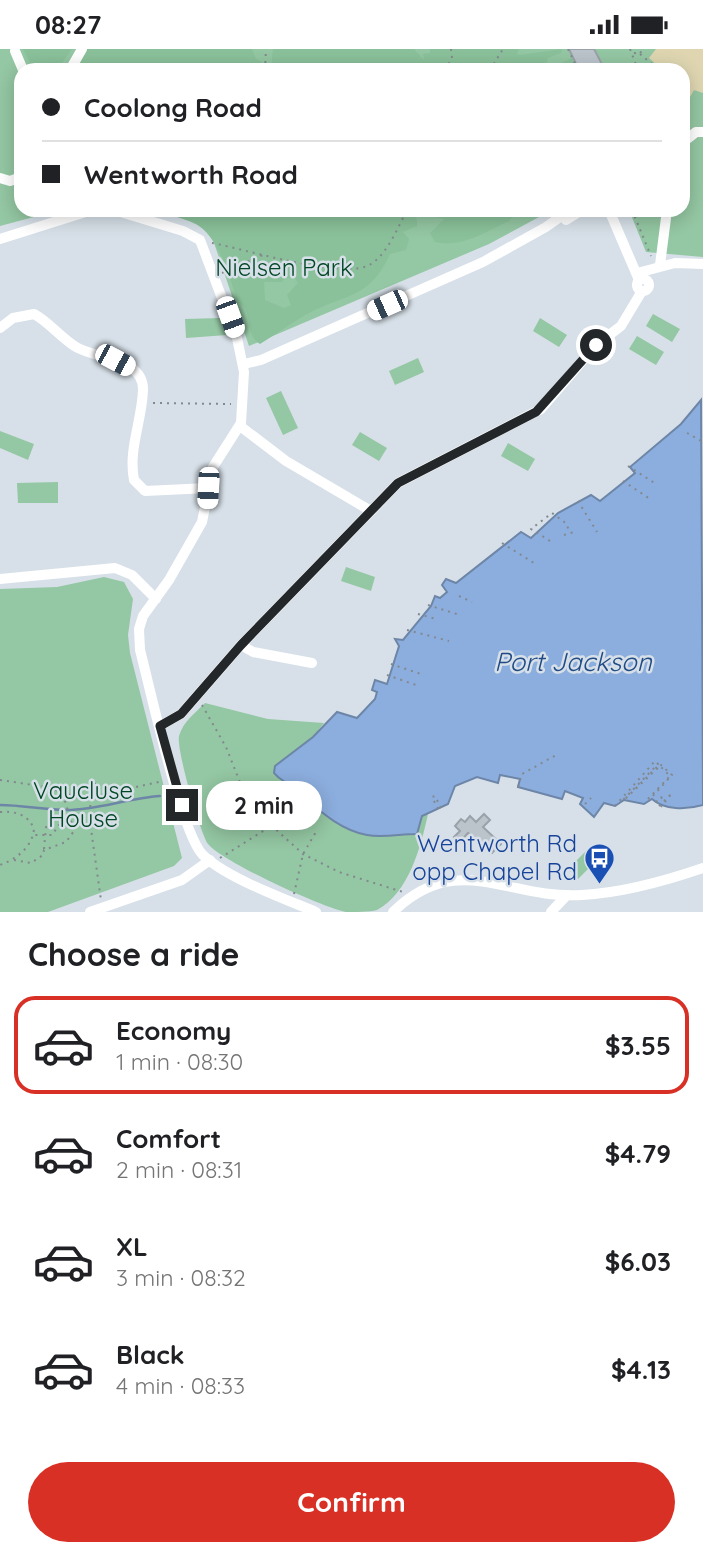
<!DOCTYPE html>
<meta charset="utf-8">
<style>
body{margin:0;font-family:Quicksand,sans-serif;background:#f2f2f2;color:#202124;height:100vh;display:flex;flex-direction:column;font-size:26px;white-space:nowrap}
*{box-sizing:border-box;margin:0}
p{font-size:23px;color:#757577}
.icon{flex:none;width:38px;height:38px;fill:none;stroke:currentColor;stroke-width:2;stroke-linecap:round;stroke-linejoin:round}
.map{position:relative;height:863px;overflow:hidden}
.side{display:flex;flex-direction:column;background:#fff;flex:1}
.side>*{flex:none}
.top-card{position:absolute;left:14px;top:14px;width:676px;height:154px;border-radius:21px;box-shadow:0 4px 18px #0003;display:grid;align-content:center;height:154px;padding:0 28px;background:#fff}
.end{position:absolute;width:32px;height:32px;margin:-16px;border:9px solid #24272a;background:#fff;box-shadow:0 0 0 4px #fff}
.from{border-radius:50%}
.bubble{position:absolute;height:49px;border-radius:24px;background:#fff;box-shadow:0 4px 18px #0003;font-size:23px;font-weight:700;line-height:49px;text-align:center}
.car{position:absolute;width:21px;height:42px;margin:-21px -10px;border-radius:9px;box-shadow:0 0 5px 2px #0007;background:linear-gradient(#fff 24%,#345 0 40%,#fff 0 76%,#345 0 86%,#fff 0)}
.top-card b{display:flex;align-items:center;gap:24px;height:66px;font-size:26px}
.top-card b+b{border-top:2px solid #e0e0e0}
.top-card i{width:18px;height:18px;background:#202124}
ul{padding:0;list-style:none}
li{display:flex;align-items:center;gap:21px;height:98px;margin:0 14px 10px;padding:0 14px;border:4px solid transparent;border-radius:21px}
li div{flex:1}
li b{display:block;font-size:26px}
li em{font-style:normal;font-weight:700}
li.active{border-color:#d93025}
li>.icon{width:63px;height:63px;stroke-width:1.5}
h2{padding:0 28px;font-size:32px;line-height:84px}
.action{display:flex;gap:14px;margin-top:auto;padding:14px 28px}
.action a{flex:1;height:80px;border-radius:42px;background:#d93025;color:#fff;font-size:28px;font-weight:700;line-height:80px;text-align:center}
.status{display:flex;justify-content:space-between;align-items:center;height:49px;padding:0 35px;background:#fff;direction:ltr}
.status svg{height:19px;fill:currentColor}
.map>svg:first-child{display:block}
</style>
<div class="status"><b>08:27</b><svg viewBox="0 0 49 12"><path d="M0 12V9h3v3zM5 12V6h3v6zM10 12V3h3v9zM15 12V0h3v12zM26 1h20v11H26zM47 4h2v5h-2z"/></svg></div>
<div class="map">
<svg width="703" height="863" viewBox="0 0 703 863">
<rect width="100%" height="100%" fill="#d7e0e8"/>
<g fill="#94c7a3">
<path d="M0 0H703V208L646 203 629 161H682V21H21V161H60L0 177Z"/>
<path d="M156 161H552L489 195 249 297 212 188 202 176Z"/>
<path d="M653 265 680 280 672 293 646 277Z"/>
<path d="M220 269 227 286 186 289 185 270Z"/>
<path d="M540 269 567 286 559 298 533 282Z"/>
<path d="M637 287 664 303 656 316 629 300Z"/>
<path d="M418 309 424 323 395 336 389 322Z"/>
<path d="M281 342 298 379 283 386 266 349Z"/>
<path d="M0 382 34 395 28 411 0 399Z"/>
<path d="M360 383 387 399 379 412 352 396Z"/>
<path d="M508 394 535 410 528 422 501 407Z"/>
<path d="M58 433V454H18L17 434Z"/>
<path d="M346 518 375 528 371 542 341 532Z"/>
<path d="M104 528 124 533 133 550 128 586 130 604 182 809 174 817 48 863H0V540L57 538Z"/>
<path d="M205 654 268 670 324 674 313 688 275 717 278 728 316 759 350 780 374 787 417 785 422 767 428 765C421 797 409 844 377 861 370 863 354 863 346 863 323 859 221 812 208 795 200 784 176 699 179 687 183 673 195 664 205 654Z"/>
<path d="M590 798 600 808 578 830 568 820Z"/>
</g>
<g fill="#8ac19a" fill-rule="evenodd">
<path d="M23 0H72L57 21H34Z"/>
<path d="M85 0H252L256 10 262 13 260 21H72Z"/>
<path d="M273 0H414L424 11 423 5 430 4V0H519L517 5 520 6 562 0 561 4 548 9 546 15 550 19 572 9 577 21H271Z"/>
<path d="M155 161H411L417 171V177L403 183 409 190 406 201 390 205C370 249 349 244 311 263 293 272 277 285 260 295 243 284 255 262 238 253L229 227 234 224 232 215 224 213C205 171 197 175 155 161ZM286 229H295L298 234 287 246 291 256 284 259 265 251 264 233H281Z"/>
<path d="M427 161H514V166L509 172C485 183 462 199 435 193L430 184 444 170 428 166Z"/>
</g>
<path fill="#dfd6b1" d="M656 0H703V44L694 41 690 48H686L683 45 682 21H662L649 9Z"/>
<path fill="#8caede" stroke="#6d86a8" stroke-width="2" d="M701 351 703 756C686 761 664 761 652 750L644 755 624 751 615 757 604 754 594 768 580 755 583 749 565 742 562 750 518 738 520 730 500 726 498 734 477 728 455 737 448 755 422 767 417 785C400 785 383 789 367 786 332 780 306 747 278 728L274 724 275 717 313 688 337 663 357 669 375 650 377 643 372 641 375 631 387 635 399 597 395 590 403 591 431 557 435 547 440 549 447 543 442 536 446 530 456 534 521 483 531 489 558 464 591 446 600 452 635 424 630 418 681 375Z"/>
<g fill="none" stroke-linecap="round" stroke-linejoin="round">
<path stroke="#6d86a8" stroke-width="2.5" d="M0 756C22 756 45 761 67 761 98 761 128 749 160 747"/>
</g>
<g fill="#bbc4cb" stroke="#9aa2a9" stroke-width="2">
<path d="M569 0H594L603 17 579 21Z"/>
<path d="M484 765 490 771 483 778 501 795 492 804 468 784 460 793 454 788 460 782 455 777 461 770 465 773 470 767 476 773Z"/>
</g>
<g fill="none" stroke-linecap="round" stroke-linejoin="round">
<g stroke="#82888e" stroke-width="2" stroke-dasharray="2 5" stroke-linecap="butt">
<path d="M568 0 578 21"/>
<path d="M630 0 638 21"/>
<path d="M634 4 640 5 642 0"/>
<path d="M640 5 659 21"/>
<path d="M265 21 266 0"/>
<path d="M445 21 452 9 451 0"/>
<path d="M490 21 503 0"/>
<path d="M520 21 523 18"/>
<path d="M632 161 651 207"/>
<path d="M212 194C245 200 346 232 371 215 388 204 398 178 407 161"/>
<path d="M222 224 265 205"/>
<path d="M153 354 231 355"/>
<path d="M687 384 703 393"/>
<path d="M628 417 656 435"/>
<path d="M623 432 650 450"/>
<path d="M578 452 597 483"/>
<path d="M564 486 577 482"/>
<path d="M550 492 531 480 552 464 567 475 569 484"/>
<path d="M502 494 537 516"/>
<path d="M459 547 472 553"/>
<path d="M428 556 460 566"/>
<path d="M418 565 436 570"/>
<path d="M407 581 449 592"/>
<path d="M391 615 421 625"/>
<path d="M387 626 416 636"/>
<path d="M202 656 226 698 245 746 272 777 303 805 339 823 403 843"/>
<path d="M0 731 47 738 81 750 163 732"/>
<path d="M95 734 98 746"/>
<path d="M518 738 522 725 558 705"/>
<path d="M63 745 72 776"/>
<path d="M246 746 275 739"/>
<path d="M90 749 91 780 101 851"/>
<path d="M648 750 670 727 660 717 624 751 660 715 672 726 651 749"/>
<path d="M656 753 661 748 663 751"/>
<path d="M585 755 591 749"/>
<path d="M615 757 655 712 658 715 622 752"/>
<path d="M659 757 672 744 661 758"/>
<path d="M438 760 432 748 435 747 441 759"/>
<path d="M0 763C15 762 28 765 34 780 32 799 16 810 0 816"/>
<path d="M44 800 46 778 59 776"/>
<path d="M220 809 284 769"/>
<path d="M14 811 31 814 43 806 44 801 66 793 74 782 72 777 59 776 52 786H34"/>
<path d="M294 845 303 805 316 783"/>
</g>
<g stroke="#fff" stroke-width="10">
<path d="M15 2 23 21"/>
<path d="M70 21 82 0"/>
<path d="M21 71V75"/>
<path d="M682 94 696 83H703"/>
<path d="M0 129 10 132 21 128"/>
<path d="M114 161 183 182 200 191 237 289 244 323 241 374 213 418 202 473 169 531 143 567 139 580 140 601C150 639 181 782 202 805 224 828 285 850 316 863"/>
<path d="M609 161 639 231"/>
<path d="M566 171 582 161"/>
<path d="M0 190 92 161"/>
<path d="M660 216 667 161"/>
<path d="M641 223 675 214 703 215"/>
<circle cx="643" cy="236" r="6"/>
<path d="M0 279 13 269 34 265C49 273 61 289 76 298 96 310 144 309 143 341 142 372 128 400 134 431L145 442 208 439"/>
<path d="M244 315 261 311 483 213 546 178 570 161"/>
<path d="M240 377 286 412 371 462"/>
<path d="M0 530 115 519 132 526 156 550"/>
<path d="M241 596 253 603 312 614"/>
<path d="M160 677 181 665 241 596 398 434 541 360 596 296 621 277 642 242"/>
<path d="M90 863 182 831 210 811"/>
<path d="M393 863C458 800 507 851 582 846 623 844 665 832 703 819"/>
<path d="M551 863 567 846"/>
</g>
</g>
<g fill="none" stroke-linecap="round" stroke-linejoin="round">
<path stroke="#24272a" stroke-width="9" d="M182 756 160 677 181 665 241 596 398 434 536 363 596 296"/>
</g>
<defs>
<symbol id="bus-pin" viewBox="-11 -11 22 30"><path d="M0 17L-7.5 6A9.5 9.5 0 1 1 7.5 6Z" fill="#1a4fb4" stroke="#d7e0e8"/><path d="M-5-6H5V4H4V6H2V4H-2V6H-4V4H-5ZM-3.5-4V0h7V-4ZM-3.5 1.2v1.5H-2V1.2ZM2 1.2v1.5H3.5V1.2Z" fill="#fff"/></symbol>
</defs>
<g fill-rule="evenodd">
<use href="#bus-pin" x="582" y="792" width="35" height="47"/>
</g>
<g text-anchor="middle" stroke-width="5" stroke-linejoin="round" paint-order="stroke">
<g font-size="24" fill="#024724" stroke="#d7e0e8">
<text x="284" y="227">Nielsen Park</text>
<text x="83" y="750">Vaucluse<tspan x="83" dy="28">House</tspan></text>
</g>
<g font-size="24" fill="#164399" stroke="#d7e0e8" text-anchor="end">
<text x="577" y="803">Wentworth Rd<tspan x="577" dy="28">opp Chapel Rd</tspan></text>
</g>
<g font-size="26" font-style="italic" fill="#204b86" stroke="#d7e0e8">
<text x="573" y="622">Port Jackson</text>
</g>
</g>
</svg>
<i class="end from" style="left:596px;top:296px"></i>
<i class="end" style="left:182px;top:756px"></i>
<div class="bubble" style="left:206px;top:732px;width:116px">2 min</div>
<i class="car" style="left:387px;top:256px;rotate:246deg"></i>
<i class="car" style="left:230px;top:268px;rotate:160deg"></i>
<i class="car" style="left:115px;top:311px;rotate:118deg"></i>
<i class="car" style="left:208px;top:439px;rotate:183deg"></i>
<div class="top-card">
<b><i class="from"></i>Coolong Road</b>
<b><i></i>Wentworth Road</b>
</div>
</div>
<section class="side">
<h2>Choose a ride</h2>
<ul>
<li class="active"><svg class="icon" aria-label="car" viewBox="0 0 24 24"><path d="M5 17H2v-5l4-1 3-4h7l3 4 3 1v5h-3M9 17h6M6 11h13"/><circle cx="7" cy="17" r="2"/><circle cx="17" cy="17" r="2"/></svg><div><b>Economy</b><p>1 min · 08:30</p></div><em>$3.55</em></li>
<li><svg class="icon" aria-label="car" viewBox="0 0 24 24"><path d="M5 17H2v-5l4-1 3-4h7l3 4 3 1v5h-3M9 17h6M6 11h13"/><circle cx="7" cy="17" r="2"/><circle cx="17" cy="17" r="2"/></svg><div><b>Comfort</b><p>2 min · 08:31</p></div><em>$4.79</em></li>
<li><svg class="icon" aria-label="car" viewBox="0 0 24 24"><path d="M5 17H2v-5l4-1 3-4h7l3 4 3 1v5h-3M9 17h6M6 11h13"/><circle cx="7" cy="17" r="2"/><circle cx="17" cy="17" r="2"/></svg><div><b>XL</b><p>3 min · 08:32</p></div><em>$6.03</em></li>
<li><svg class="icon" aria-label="car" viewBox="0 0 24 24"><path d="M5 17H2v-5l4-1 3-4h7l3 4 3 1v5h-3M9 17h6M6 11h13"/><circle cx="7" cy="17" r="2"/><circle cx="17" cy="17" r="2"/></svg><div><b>Black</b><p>4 min · 08:33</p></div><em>$4.13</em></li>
</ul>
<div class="action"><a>Confirm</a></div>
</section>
